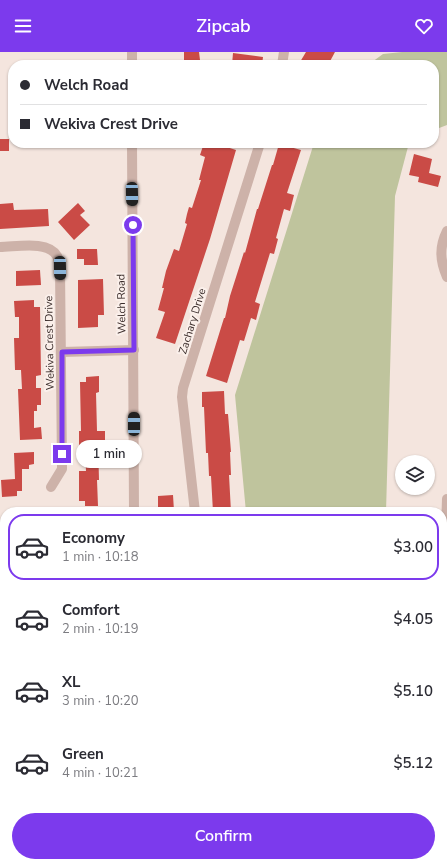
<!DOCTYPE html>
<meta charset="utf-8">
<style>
body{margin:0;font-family:"Nunito Sans",sans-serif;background:#f2f2f3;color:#2b2b33;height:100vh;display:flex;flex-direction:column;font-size:15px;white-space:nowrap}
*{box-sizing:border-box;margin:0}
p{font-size:13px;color:#7c7c81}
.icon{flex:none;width:22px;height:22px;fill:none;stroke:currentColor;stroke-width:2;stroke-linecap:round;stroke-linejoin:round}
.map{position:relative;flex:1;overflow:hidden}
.panel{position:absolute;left:0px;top:455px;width:447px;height:360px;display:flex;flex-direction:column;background:#fff;border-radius:16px 16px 0 0;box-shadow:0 1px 3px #0004}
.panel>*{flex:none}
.top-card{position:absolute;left:8px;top:8px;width:431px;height:88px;border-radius:16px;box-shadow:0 1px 3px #0004;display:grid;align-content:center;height:88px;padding:0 12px;background:#fff}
.buttons{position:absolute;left:395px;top:403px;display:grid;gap:8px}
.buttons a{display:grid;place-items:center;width:40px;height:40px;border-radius:50%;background:#fff;box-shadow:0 1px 3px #0004;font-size:20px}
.end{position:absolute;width:18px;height:18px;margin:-9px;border:5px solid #7c3aed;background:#fff;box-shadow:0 0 0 2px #fff}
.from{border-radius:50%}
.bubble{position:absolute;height:28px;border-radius:14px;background:#fff;box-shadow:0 1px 3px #0004;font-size:13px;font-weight:600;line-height:28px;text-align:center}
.car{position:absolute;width:12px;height:24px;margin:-12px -6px;border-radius:5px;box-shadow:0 0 3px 1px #0007;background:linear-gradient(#222 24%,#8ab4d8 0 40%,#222 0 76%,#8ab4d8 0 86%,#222 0)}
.top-card b{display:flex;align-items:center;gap:14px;height:38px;font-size:15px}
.top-card b+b{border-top:1px solid #e1e1e2}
.top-card i{width:10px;height:10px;background:#2b2b33}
ul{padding:7px 0 0;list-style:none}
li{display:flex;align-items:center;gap:12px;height:66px;margin:0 8px 6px;padding:0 4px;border:2px solid transparent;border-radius:16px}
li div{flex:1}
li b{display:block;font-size:15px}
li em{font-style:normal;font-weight:600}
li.on{border-color:#7c3aed}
li>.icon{width:36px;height:36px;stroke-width:1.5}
.cta{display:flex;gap:8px;margin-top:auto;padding:8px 12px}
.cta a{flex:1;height:46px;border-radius:24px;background:#7c3aed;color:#fff;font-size:16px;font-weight:600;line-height:46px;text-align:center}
header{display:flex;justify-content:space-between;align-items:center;height:52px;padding:0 12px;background:#7c3aed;color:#fff;font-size:18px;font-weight:600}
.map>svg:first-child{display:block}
</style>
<header><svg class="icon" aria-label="menu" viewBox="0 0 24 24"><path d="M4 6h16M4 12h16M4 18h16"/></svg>Zipcab<svg class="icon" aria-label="heart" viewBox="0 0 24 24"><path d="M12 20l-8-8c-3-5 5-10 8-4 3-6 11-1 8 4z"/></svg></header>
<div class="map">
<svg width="447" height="815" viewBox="0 0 447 815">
<rect width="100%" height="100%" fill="#f4e5de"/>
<g fill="#bfc49d">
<path d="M402 0H447V73L434 78V13H368L383 2Z"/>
<path d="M314 91H409L395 144 386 460H246L235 343Z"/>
<path d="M5 738V810H205L193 815H0V739Z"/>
</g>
<g fill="#ca4b46">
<path d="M184 0H199L200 8 184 9Z"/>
<path d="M306 0H335L328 13H306L300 10Z"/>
<path d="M233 1 263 5 262 13H232Z"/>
<rect x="0" y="87" width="9" height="12"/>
<path d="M204 91H214L236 98 210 187 175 292 156 286 165 260 158 258 164 236H162L166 219 174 197 179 199 187 172 185 171 187 162 189 155 192 156 201 128H199L205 105 200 103Z"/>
<path d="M279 92 301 98 287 141 294 143 290 159 284 157 276 186 278 187 274 202 270 201 255 250 260 252 256 268 251 266 244 289 240 288 227 331 206 324 224 266H225L230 244 244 200 245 201 257 157H258L272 113H273Z"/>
<path d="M414 102 432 107 429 121 441 124 438 135 418 130 419 125 409 123Z"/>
<path d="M13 151 14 158 48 157 49 174 0 177V152Z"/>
<path d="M78 151 85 159 80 163 90 173 74 188 58 170Z"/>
<path d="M77 197H97L98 213H84V207H77Z"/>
<path d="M40 218 41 233 16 234V219Z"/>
<path d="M103 227 104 263H98V275L78 276V228Z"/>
<path d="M34 248V255H40L41 323 36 324V336H41V353H37V359H34V376L41 375 42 387 20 388 18 337H22L21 318H15L14 286H19V265H15L14 249Z"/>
<path d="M99 324V340L96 341 97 379H105V391H98L99 428H97L98 454H85V449H79V419H86L85 401H79V379H81L80 330H86V325Z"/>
<path d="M224 339 225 362H228L231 400H230L231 423H229L231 460H213L211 424H209L208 401H206L204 355H202V340Z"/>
<path d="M34 400V412L29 413V417H22V439H17V444L2 445 1 428 15 427 14 401Z"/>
<path d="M173 443 174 459 158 460V444Z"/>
</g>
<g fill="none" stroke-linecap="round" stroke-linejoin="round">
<g stroke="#cdb2a9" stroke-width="10">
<path d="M132 0V13"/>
<path d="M282 13 284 0"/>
<path d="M132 91 134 460"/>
<path d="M447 179C439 195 440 209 447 225"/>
<path d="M0 195C16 195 48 188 57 204 59 208 59 213 60 216L62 417 51 435"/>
<path d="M62 300 134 298"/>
<path d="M447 447 445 506 447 527"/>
<path d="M195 460 182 345 183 336 260 91"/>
<path d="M442 643 447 642"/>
<path d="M442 653H447"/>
<path d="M0 654 5 653"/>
<path d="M0 691 5 689"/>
<path d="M442 738 447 735"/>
<path d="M309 815 310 810"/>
</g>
</g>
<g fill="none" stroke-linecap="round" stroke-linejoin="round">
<path stroke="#7c3aed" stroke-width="5" d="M62 402V300L134 298 133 173"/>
</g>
<g text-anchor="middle" stroke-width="4" stroke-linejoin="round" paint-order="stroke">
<g font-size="11" fill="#392b29" stroke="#fbf0eb">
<text transform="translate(121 252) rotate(-91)" y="4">Welch Road</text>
<text transform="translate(192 269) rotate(-73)" y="4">Zachary Drive</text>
<text transform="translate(49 291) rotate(-91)" y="4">Wekiva Crest Drive</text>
</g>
</g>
</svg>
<div class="buttons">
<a><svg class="icon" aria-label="layers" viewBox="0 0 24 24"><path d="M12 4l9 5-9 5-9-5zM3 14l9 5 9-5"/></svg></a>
</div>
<i class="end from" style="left:133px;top:173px"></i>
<i class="end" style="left:62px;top:402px"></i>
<div class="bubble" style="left:76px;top:388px;width:66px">1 min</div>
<i class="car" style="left:132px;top:142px;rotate:179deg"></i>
<i class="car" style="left:60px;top:216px;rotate:179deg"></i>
<i class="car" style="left:134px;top:372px;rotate:0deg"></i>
<div class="top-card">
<b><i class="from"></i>Welch Road</b>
<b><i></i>Wekiva Crest Drive</b>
</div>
<section class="panel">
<ul>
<li class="on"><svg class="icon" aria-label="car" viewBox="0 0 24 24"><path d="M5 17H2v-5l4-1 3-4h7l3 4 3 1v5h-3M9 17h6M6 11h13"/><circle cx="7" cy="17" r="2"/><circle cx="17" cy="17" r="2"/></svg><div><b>Economy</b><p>1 min · 10:18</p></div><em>$3.00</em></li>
<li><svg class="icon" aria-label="car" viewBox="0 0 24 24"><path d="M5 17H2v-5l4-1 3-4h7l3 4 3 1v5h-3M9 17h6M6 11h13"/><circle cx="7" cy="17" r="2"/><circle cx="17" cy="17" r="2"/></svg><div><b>Comfort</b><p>2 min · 10:19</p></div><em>$4.05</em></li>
<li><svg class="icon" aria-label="car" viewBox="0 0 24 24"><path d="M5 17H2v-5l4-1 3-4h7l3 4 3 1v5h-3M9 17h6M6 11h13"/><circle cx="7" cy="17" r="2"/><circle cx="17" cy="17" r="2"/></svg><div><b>XL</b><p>3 min · 10:20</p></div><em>$5.10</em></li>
<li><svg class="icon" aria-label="car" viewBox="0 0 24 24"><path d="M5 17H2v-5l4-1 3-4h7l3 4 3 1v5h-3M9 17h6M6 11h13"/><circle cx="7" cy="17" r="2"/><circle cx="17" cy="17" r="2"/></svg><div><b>Green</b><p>4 min · 10:21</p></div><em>$5.12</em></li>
</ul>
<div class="cta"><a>Confirm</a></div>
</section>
</div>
